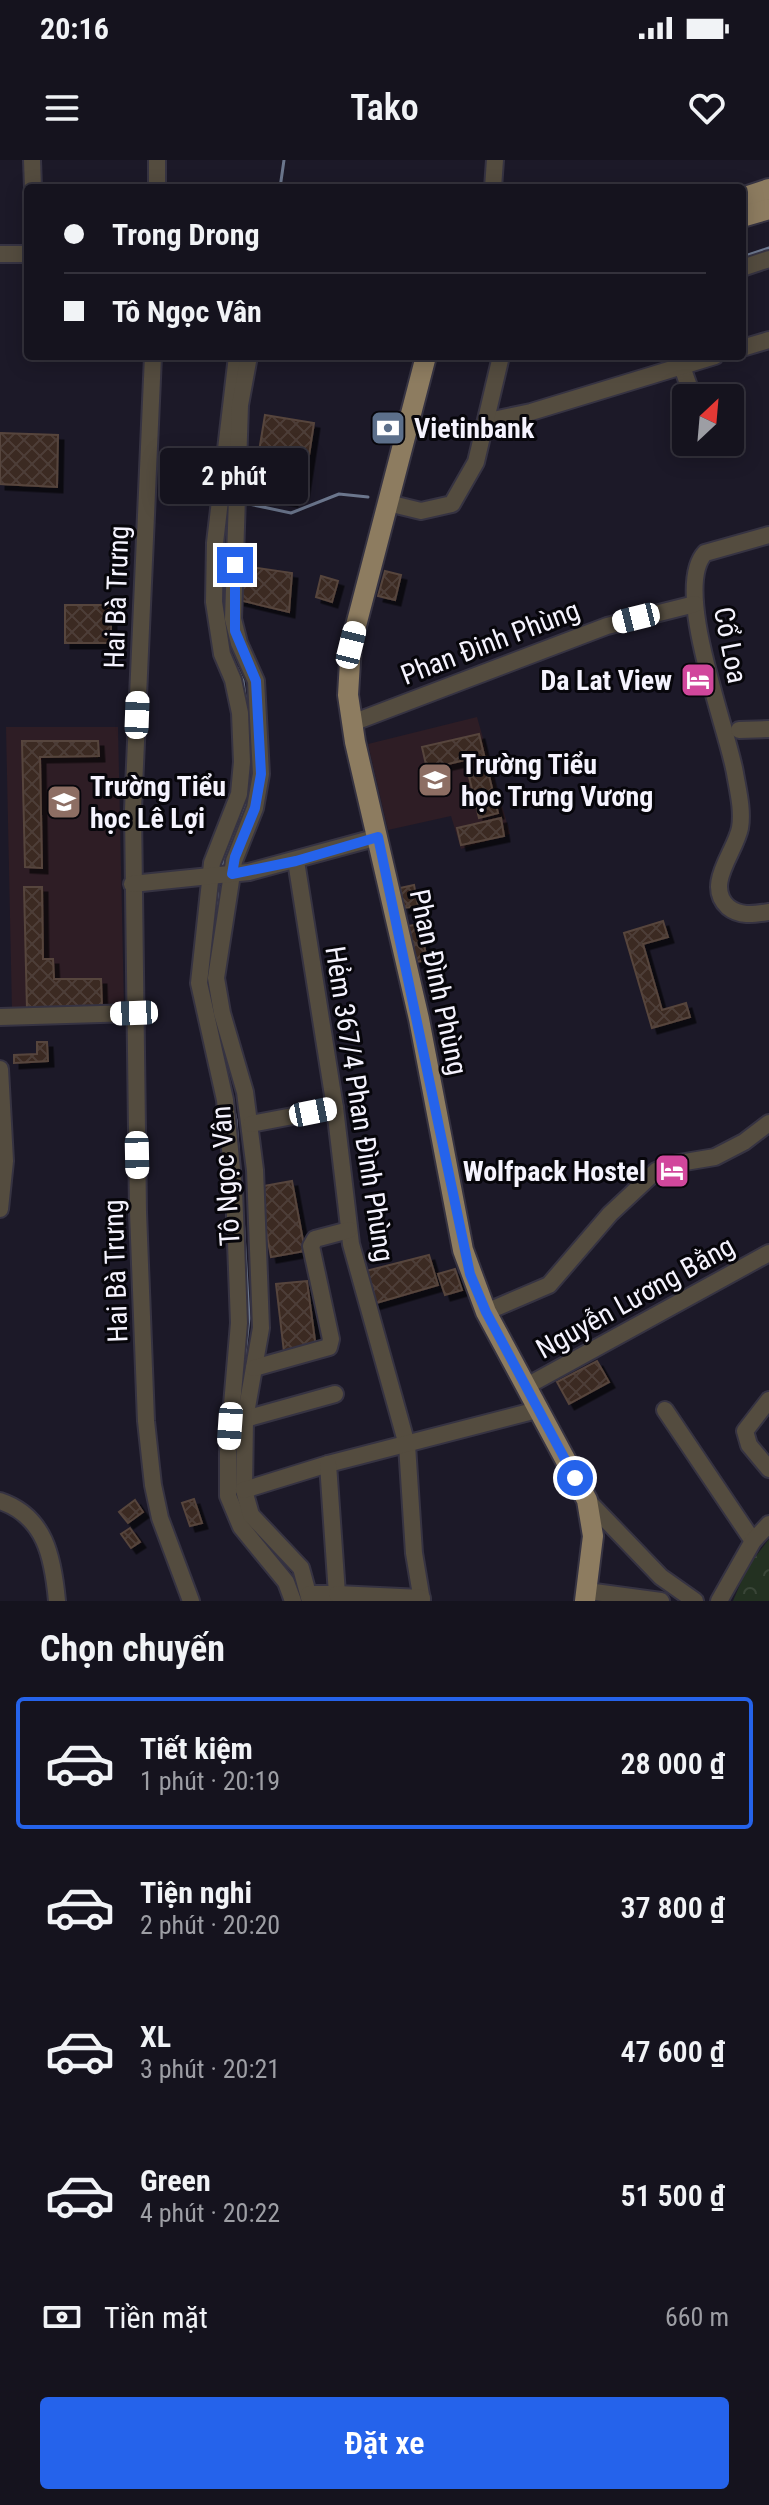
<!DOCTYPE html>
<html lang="vi">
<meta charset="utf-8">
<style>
body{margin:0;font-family:"Roboto Condensed",sans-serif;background:#1e1c27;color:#f1f3f6;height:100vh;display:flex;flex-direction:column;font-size:30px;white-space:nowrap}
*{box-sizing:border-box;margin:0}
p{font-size:26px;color:#9d9ea4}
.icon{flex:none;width:44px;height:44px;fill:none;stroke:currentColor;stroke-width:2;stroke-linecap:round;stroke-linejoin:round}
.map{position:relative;height:1441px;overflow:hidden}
.sheet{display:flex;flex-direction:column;background:#15131e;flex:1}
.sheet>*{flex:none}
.hud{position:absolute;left:24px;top:24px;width:722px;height:176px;border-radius:8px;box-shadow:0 4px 20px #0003,0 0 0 2px #34323c;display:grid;align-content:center;height:176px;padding:0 40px;background:#15131e}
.needle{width:52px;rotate:26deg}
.controls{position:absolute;left:672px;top:224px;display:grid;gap:16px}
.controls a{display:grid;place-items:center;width:72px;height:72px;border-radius:8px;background:#15131e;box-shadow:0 4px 20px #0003,0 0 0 2px #34323c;font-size:40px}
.end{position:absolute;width:36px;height:36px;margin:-18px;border:10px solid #2563eb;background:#fff;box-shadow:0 0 0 4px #fff}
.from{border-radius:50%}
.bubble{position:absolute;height:56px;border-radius:8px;background:#15131e;box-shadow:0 4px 20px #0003,0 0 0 2px #34323c;font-size:26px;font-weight:600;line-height:56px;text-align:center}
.car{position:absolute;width:24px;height:48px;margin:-24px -12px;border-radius:10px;box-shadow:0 0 6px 2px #0007;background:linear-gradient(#fff 24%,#345 0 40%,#fff 0 76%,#345 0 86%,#fff 0)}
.hud b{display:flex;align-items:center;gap:28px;height:76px;font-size:30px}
.hud b+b{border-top:2px solid #34323c}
.hud i{width:20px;height:20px;background:#f1f3f6}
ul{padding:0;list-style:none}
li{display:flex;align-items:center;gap:24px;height:132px;margin:0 16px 12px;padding:0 24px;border:4px solid transparent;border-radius:8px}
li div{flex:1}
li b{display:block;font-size:30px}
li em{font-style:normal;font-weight:600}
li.active{border-color:#2563eb}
li>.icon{width:72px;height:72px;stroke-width:1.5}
h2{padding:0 40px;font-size:36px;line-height:96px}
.pay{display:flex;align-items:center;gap:20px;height:88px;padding:0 40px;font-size:30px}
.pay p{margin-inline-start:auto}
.primary-button{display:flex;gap:16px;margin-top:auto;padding:16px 40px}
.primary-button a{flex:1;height:92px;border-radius:8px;background:#2563eb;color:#fff;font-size:32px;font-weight:600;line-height:92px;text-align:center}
.status{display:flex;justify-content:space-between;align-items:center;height:56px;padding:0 40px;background:#15131e;direction:ltr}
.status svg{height:22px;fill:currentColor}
header{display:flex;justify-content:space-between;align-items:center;height:104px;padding:0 40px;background:#15131e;font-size:36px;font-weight:600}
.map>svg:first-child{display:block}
</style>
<div class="status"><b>20:16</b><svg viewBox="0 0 49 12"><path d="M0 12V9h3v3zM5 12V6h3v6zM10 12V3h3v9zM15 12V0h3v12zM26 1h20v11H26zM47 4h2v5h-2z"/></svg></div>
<header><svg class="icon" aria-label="menu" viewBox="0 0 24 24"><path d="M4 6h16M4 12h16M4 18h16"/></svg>Tako<svg class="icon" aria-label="heart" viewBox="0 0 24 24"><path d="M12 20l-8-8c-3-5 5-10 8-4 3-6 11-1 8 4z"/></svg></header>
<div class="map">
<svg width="769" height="1441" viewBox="0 0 769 1441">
<defs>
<pattern id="forest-crowns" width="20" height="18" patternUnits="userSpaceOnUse" patternTransform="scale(2)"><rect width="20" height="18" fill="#233121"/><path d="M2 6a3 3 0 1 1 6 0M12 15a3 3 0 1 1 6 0" fill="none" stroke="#394537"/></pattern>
<pattern id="building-cross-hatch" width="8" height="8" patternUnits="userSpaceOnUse" patternTransform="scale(2)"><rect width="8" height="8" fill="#3a2921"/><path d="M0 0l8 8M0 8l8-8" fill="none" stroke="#4d3e37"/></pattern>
<filter id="shadow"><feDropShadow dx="5.5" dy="5.5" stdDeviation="0" flood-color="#0009"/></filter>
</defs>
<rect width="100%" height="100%" fill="#1c1928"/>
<g fill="#2e1d25">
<path d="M477 557 510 674 461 689 451 656 388 670 368 584Z"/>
<path d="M6 567H118L124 847 12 851Z"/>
</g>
<path fill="url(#forest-crowns)" d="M769 1379V1441H733L747 1408Z"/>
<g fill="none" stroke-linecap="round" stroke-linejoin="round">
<g stroke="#6b768d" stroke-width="3">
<path d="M280 28 284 0"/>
<path d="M742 97 769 88"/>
<path d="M244 343 291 353 339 334 368 337"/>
<path d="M224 459 229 347"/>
<path d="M237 508 243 521 247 551"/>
<path d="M248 562 249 587"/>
<path d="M248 619 250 602"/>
<path d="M220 710 241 661 247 634"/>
<path d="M217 761 218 721"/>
<path d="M208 808 213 785"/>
<path d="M225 906 236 960 239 1001"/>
<path d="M243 1212 249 1158 243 1056"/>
<path d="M256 1373 298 1425 301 1441"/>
</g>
</g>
<g fill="url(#building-cross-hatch)" stroke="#57453c" stroke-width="2" filter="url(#shadow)">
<path d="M265 255 314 263 303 334 293 333 292 341 252 334Z"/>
<path d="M0 273 58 275 57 327 0 324Z"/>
<path d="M243 406 292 413 289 452 239 440Z"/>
<path d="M385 411 401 415 395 440 378 436Z"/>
<path d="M321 416 338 421 332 442 316 437Z"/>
<rect x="65" y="445" width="46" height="38"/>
<path d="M479 574 498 653 479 658 465 600 427 609 422 587Z"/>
<path d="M22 581H98L99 596 40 597 42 708 25 707Z"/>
<path d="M501 658 504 676 461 685 457 668Z"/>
<path d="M414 725 418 746 404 748 400 728Z"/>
<path d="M24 727H42L43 799H53L54 819H101L102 848 27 849Z"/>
<path d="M663 761 668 777 643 784 662 850 686 843 690 857 652 868 624 773Z"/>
<path d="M420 764 427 800 416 802 408 766Z"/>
<path d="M37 882H47L48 901 14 903V895L37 894Z"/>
<path d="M292 1021 305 1091 271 1097 258 1027Z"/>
<path d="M429 1095 438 1125 373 1144 366 1111Z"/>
<path d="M455 1109 462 1130 445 1135 438 1114Z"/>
<path d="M307 1121 316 1188 284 1192 276 1124Z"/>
<path d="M597 1201 609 1222 569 1244 557 1222Z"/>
<path d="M194 1339 202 1363 190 1366 182 1343Z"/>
<path d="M135 1340 143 1352 128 1363 119 1352Z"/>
<path d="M130 1368 140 1382 131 1388 121 1374Z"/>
</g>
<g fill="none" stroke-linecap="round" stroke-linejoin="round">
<defs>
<g id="minor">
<path d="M32 0 33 28"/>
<path d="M157 28V0"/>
<path d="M493 28 495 0"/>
<path d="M0 94H28"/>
<path d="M742 108 769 99"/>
<path d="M742 188 769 180"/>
<path d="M153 196 133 650 138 1052 146 1261 153 1325 160 1358 191 1441"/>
<path d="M237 196 215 383 214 442 222 494 233 520 240 553 242 602 239 634 212 703 199 823 225 940 234 1029 239 1163 228 1292V1336L241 1367 286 1422 293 1441"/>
<path d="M249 196 240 245 233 459 239 483 256 521 261 614 255 648 234 701 216 818 222 853 245 932 255 1010 261 1168 245 1259 244 1330 251 1355 301 1408 310 1441"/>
<path d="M679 198 693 238"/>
<path d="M488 261 531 252 715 196"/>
<path d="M388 343 421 351 452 344 476 302 501 196"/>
<path d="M769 375 705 393C672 428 727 567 735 613 738 631 743 650 740 668 735 693 704 725 728 747 740 757 755 754 769 752"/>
<path d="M352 563 607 466 695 444"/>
<path d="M739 570 769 569"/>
<path d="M296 701 335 948 351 1084 407 1285 414 1393 422 1441"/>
<path d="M132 724 249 712 378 677"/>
<path d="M0 857 134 853"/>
<path d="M0 909 5 1001 0 1049"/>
<path d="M251 964 335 948"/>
<path d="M486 1152 549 1125 610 1054 656 1011 673 1004 715 997 744 982 769 963"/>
<path d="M254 1208 329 1187 331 1179 311 1086 315 1079 349 1070"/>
<path d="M525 1227 769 1093"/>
<path d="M769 1240 745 1271 749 1285 769 1309"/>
<path d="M665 1250 753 1381"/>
<path d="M245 1259 335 1234"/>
<path d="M244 1330 328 1304 537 1250"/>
<path d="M587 1340 661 1417 695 1441"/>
<path d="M0 1341C45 1356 53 1397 57 1441"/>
<path d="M587 1431 661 1441"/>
<path d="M309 1434H337L328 1304"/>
<path d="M337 1434 422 1438"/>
<path d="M719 1441 753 1381 769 1364"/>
</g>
<g id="major">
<path d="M742 38 769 29"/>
<path d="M742 57 769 49"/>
<path d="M426 196 351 485 348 535 355 582 419 859 463 1090 486 1152 587 1340 593 1376 585 1441"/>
</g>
</defs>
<use href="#minor" stroke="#363342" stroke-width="20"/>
<use href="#major" stroke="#363342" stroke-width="24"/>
<use href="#minor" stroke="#544c3f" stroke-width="16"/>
<use href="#major" stroke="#8d7c60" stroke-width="20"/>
</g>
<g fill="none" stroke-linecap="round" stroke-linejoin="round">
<path stroke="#2563eb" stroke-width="10" d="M235 405V471L256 521 261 614 255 648 235 697 232 714 296 701 378 677 470 1114 486 1152 575 1318"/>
</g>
<defs>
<symbol id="bank-square" viewBox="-11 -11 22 22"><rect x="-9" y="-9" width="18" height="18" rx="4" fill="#5c6f8a" stroke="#07060b"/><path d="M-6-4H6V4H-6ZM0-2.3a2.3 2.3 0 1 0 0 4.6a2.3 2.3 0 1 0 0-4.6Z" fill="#fff"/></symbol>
<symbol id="hotel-square" viewBox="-11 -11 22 22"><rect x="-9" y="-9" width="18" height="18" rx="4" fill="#d1479c" stroke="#07060b"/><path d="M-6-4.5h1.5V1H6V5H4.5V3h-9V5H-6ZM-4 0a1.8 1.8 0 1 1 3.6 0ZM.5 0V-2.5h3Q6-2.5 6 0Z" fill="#fff"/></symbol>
<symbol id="school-square" viewBox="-11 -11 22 22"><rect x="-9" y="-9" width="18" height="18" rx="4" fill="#8d6e63" stroke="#07060b"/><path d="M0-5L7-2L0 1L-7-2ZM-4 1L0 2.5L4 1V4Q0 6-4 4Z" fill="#fff"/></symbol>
</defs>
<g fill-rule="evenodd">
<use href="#bank-square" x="368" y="248" width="40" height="40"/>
<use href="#hotel-square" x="678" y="500" width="40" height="40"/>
<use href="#school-square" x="415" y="600" width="40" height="40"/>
<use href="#school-square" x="44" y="622" width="40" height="40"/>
<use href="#hotel-square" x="652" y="991" width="40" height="40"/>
</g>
<g text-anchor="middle" stroke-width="6" stroke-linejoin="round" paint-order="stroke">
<g font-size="28" font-weight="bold" fill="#f5f3fe" stroke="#07060b" text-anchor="start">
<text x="414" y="278">Vietinbank</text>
<text x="672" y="530" text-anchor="end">Da Lat View</text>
<text x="461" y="614">Trường Tiểu<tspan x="461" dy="32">học Trưng Vương</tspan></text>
<text x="90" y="636">Trường Tiểu<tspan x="90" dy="32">học Lê Lợi</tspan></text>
<text x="646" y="1021" text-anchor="end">Wolfpack Hostel</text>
</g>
<g font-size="28" fill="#f5f3fe" stroke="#07060b">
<text transform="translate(116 437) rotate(-88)" y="10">Hai Bà Trưng</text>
<text transform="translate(490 482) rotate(-21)" y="10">Phan Đinh Phùng</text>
<text transform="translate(731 485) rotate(79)" y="10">Cổ Loa</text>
<text transform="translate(439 822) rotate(78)" y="10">Phan Đình Phùng</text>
<text transform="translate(360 944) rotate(81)" y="10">Hẻm 367/4 Phan Đình Phùng</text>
<text transform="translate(225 1016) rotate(-94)" y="10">Tô Ngọc Vân</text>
<text transform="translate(115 1111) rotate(-92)" y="10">Hai Bà Trưng</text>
<text transform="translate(635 1137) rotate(-29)" y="10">Nguyễn Lương Bằng</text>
</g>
</g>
</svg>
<div class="controls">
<a><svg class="needle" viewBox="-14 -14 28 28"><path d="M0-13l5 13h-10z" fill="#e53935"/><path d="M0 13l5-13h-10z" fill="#9d9ea4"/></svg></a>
</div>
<i class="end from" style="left:575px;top:1318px"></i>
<i class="end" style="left:235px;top:405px"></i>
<div class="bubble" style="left:160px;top:288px;width:148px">2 phút</div>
<i class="car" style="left:636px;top:458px;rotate:256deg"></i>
<i class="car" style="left:351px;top:485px;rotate:14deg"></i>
<i class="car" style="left:137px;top:555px;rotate:2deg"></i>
<i class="car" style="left:134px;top:853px;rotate:268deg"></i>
<i class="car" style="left:313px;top:952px;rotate:79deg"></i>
<i class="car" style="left:137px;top:995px;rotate:179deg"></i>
<i class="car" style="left:230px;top:1266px;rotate:184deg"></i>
<div class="hud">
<b><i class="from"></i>Trong Drong</b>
<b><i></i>Tô Ngọc Vân</b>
</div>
</div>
<section class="sheet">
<h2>Chọn chuyến</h2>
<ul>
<li class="active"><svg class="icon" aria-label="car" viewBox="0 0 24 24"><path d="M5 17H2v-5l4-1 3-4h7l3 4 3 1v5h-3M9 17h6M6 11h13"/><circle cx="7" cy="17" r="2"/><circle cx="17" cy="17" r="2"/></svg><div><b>Tiết kiệm</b><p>1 phút · 20:19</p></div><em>28 000 ₫</em></li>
<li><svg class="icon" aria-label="car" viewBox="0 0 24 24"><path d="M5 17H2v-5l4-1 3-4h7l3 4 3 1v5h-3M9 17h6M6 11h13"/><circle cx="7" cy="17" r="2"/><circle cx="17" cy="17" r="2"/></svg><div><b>Tiện nghi</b><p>2 phút · 20:20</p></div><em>37 800 ₫</em></li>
<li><svg class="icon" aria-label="car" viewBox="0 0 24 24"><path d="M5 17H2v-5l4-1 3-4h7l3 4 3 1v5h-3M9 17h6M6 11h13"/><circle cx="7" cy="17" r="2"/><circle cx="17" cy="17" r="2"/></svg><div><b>XL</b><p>3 phút · 20:21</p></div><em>47 600 ₫</em></li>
<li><svg class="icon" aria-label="car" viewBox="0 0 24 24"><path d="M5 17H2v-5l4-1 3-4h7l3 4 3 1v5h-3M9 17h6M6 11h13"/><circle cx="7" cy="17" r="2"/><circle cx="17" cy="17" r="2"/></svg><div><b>Green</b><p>4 phút · 20:22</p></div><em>51 500 ₫</em></li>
</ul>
<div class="pay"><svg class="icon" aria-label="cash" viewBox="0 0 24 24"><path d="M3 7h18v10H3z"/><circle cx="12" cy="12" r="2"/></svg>Tiền mặt<p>660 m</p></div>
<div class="primary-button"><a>Đặt xe</a></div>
</section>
